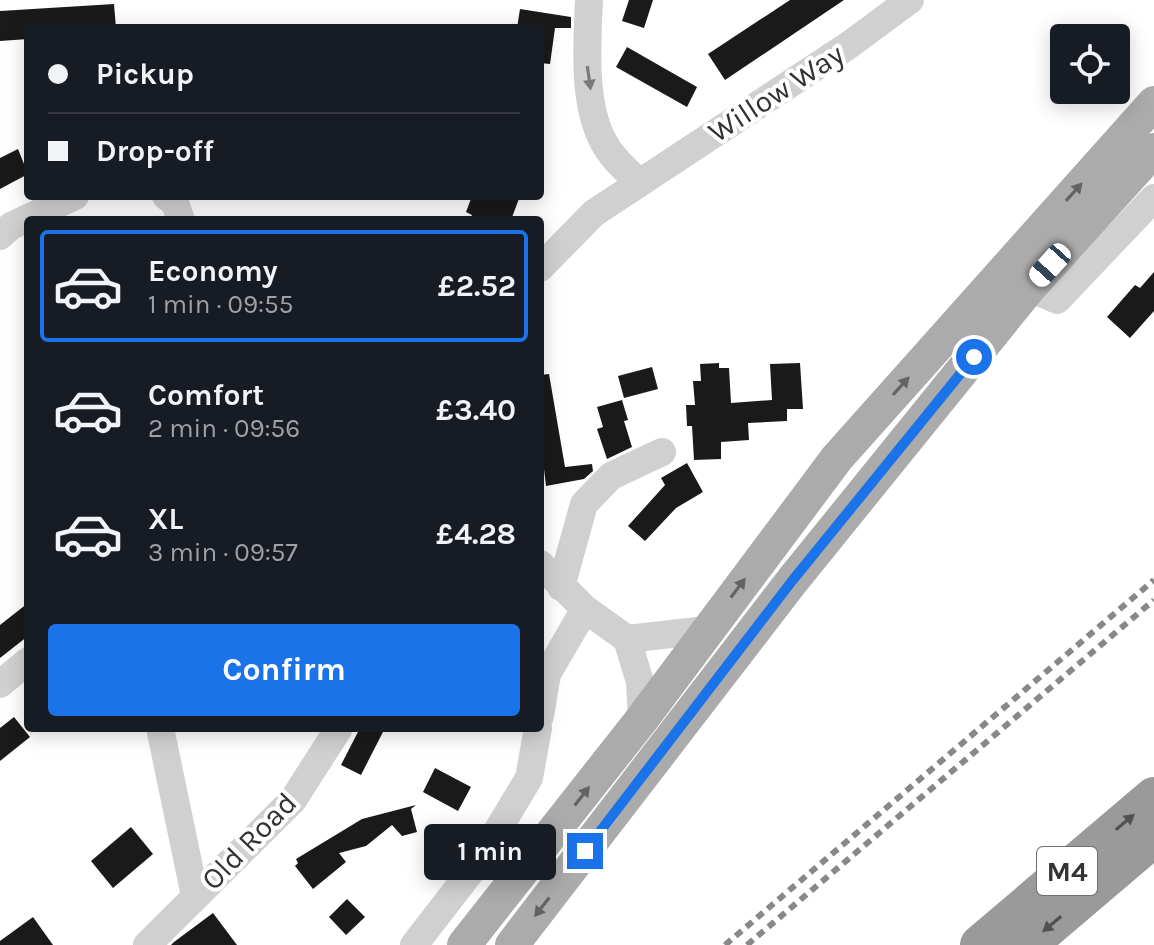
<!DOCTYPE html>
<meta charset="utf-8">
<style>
body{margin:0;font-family:Karla,sans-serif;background:#242831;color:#f1f3f6;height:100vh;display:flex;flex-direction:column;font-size:30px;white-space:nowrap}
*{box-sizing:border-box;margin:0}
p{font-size:26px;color:#9ea1a6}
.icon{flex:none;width:44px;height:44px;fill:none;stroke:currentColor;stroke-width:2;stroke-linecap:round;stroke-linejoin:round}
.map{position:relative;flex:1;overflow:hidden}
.sheet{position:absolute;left:24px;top:216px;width:520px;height:516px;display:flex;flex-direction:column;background:#171b24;border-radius:8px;box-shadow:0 4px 20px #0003}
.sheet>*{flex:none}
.banner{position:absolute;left:24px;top:24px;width:520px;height:176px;border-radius:8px;box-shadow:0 4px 20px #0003;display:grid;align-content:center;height:176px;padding:0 24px;background:#171b24}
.fabs{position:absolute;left:1050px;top:24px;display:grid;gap:16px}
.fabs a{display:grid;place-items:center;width:80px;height:80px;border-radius:8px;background:#171b24;box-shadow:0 4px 20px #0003;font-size:40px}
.end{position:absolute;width:36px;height:36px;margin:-18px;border:10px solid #1a73e8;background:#fff;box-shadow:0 0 0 4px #fff}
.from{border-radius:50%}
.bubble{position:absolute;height:56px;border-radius:8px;background:#171b24;box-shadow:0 4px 20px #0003;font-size:26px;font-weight:700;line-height:56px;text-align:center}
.car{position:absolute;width:24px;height:48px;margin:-24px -12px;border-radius:10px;box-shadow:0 0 6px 2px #0007;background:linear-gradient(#fff 24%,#345 0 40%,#fff 0 76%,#345 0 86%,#fff 0)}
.banner b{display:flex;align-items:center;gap:28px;height:76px;font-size:30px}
.banner b+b{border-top:2px solid #363941}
.banner i{width:20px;height:20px;background:#f1f3f6}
ul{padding:14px 0 0;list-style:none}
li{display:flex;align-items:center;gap:24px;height:112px;margin:0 16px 12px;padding:0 8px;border:4px solid transparent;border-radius:8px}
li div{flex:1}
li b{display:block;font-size:30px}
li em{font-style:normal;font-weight:700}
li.active{border-color:#1a73e8}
li>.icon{width:72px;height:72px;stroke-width:1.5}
.button{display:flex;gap:16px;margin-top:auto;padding:16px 24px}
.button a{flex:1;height:92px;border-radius:8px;background:#1a73e8;color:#fff;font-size:32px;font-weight:700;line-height:92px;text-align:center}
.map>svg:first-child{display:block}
</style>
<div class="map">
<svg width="1154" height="945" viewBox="0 0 1154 945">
<rect width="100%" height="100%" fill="#fff"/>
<g fill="#1a1a1a">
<path d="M629 0H653L644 28 622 21Z"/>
<path d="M790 0H844L725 80 708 54Z"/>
<path d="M114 4 116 28H28V39L0 41V11Z"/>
<path d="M520 9 571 17V28H555L550 64 540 63V28H517Z"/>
<path d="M627 47 697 87 687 107 616 67Z"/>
<path d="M18 149 28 174 0 189V158Z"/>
<path d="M472 196H520L511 220H470L472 215 466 212Z"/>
<path d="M1154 272V311L1130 338 1107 317 1135 285 1140 288Z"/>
<path d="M719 363V368H729L731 403 772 400 770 364 800 363 803 409H787V421L748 423 749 440 721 442V459L694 460 692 426H687L686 405H695L693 381H701L700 364Z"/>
<path d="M652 367 658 389 624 398 618 376Z"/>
<path d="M549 374 565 467 592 464 593 471 584 479 546 486 540 435V375Z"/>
<path d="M622 400 628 420 624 421 632 447 607 459 597 429 603 427 597 407Z"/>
<path d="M687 463 703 492 676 508 645 541 628 526 665 485 661 478Z"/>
<path d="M28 603V636L0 658V625Z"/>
<path d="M14 717 30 737 0 761V728Z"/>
<path d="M360 728H385L361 775 341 765Z"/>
<path d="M435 768 471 787 458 811 423 792Z"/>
<path d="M416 805 411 809 417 832 402 836 392 825 366 846 339 853 346 862 313 889 295 866 298 863 296 859 362 819Z"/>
<path d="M131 827 153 854 113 888 91 861Z"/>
<path d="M347 899 365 917 346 935 329 917Z"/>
<path d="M213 913 237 945H171L174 942Z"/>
<path d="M33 917 53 945H0V941Z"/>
</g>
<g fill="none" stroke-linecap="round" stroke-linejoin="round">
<g stroke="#d0d0d0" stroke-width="28">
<path d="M589 0C587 43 582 108 606 146 614 160 627 171 639 182"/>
<path d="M166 196 175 203 181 220"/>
<path d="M0 236 11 226 75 196"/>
<path d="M540 268 594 213 849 45 910 0"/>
<path d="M1029 288 1057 300 1154 198"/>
<path d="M540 564 585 609 627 639 640 682 642 719"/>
<path d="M561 587 584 504 611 476 662 452"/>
<path d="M627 639 706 630"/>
<path d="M0 684 28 661"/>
<path d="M540 716 547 674 585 609"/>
<path d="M160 728 195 896"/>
<path d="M147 945 293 800 339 728"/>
<path d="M414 945 479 861 529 778 538 728"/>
</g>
<g stroke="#ababab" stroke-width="34">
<path d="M464 945 642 719 837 458 1154 103"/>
<path d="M512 945 792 581 1029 288 1154 150"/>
</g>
<g stroke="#9a9a9a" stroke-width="40">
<path d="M980 945 1154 797"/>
<path d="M1027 945 1154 837"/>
</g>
<g stroke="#888" stroke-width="6" stroke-dasharray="8 6" stroke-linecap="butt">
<path d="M725 945 1154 580"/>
<path d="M747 945 1154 600"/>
</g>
</g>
<defs><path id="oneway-solid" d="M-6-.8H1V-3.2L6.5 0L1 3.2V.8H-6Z" transform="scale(2)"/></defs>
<use fill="#7a7a7a" href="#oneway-solid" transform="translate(589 78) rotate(82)"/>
<g fill="#636363">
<use href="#oneway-solid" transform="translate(1074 192) rotate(-48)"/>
<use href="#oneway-solid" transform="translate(901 386) rotate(-48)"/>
<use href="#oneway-solid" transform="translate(738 588) rotate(-53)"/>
<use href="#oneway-solid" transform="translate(582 796) rotate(-52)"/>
<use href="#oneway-solid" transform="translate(542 907) rotate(128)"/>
</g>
<g fill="#525252">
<use href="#oneway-solid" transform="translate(1125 822) rotate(-40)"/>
<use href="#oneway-solid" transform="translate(1052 924) rotate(140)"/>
</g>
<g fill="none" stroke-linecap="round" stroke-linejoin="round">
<path stroke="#1a73e8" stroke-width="10" d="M585 851 792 581 974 357"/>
</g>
<g text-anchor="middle" stroke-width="8" stroke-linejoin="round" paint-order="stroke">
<rect fill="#fff" stroke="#707070" stroke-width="2" x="1037" y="847" width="60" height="48" rx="6"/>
<g font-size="28" font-weight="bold" fill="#333">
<text x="1067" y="881">M4</text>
</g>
<g font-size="30" fill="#333" stroke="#fff">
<text transform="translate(776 93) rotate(-33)" y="10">Willow Way</text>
<text transform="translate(249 841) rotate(-46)" y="10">Old Road</text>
</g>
</g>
</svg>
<div class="fabs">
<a><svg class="icon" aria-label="locate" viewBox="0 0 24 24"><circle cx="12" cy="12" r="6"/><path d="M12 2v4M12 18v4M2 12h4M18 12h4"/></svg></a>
</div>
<i class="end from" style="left:974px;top:357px"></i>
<i class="end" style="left:585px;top:851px"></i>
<div class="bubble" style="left:424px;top:824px;width:132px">1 min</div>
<i class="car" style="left:1050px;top:265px;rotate:222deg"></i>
<div class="banner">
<b><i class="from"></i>Pickup</b>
<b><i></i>Drop-off</b>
</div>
<section class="sheet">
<ul>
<li class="active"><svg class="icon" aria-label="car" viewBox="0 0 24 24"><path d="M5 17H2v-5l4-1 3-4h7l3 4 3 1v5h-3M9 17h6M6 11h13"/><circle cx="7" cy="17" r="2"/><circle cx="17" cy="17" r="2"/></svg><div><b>Economy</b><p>1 min · 09:55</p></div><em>£2.52</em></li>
<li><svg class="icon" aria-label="car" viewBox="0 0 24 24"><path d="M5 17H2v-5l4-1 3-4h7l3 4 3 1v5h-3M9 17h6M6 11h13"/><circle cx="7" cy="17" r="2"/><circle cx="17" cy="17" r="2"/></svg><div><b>Comfort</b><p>2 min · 09:56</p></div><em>£3.40</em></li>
<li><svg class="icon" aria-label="car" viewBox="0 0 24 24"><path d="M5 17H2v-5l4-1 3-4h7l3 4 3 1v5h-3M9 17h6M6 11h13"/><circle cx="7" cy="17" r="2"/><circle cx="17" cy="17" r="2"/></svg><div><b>XL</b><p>3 min · 09:57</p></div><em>£4.28</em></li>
</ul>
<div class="button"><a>Confirm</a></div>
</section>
</div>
